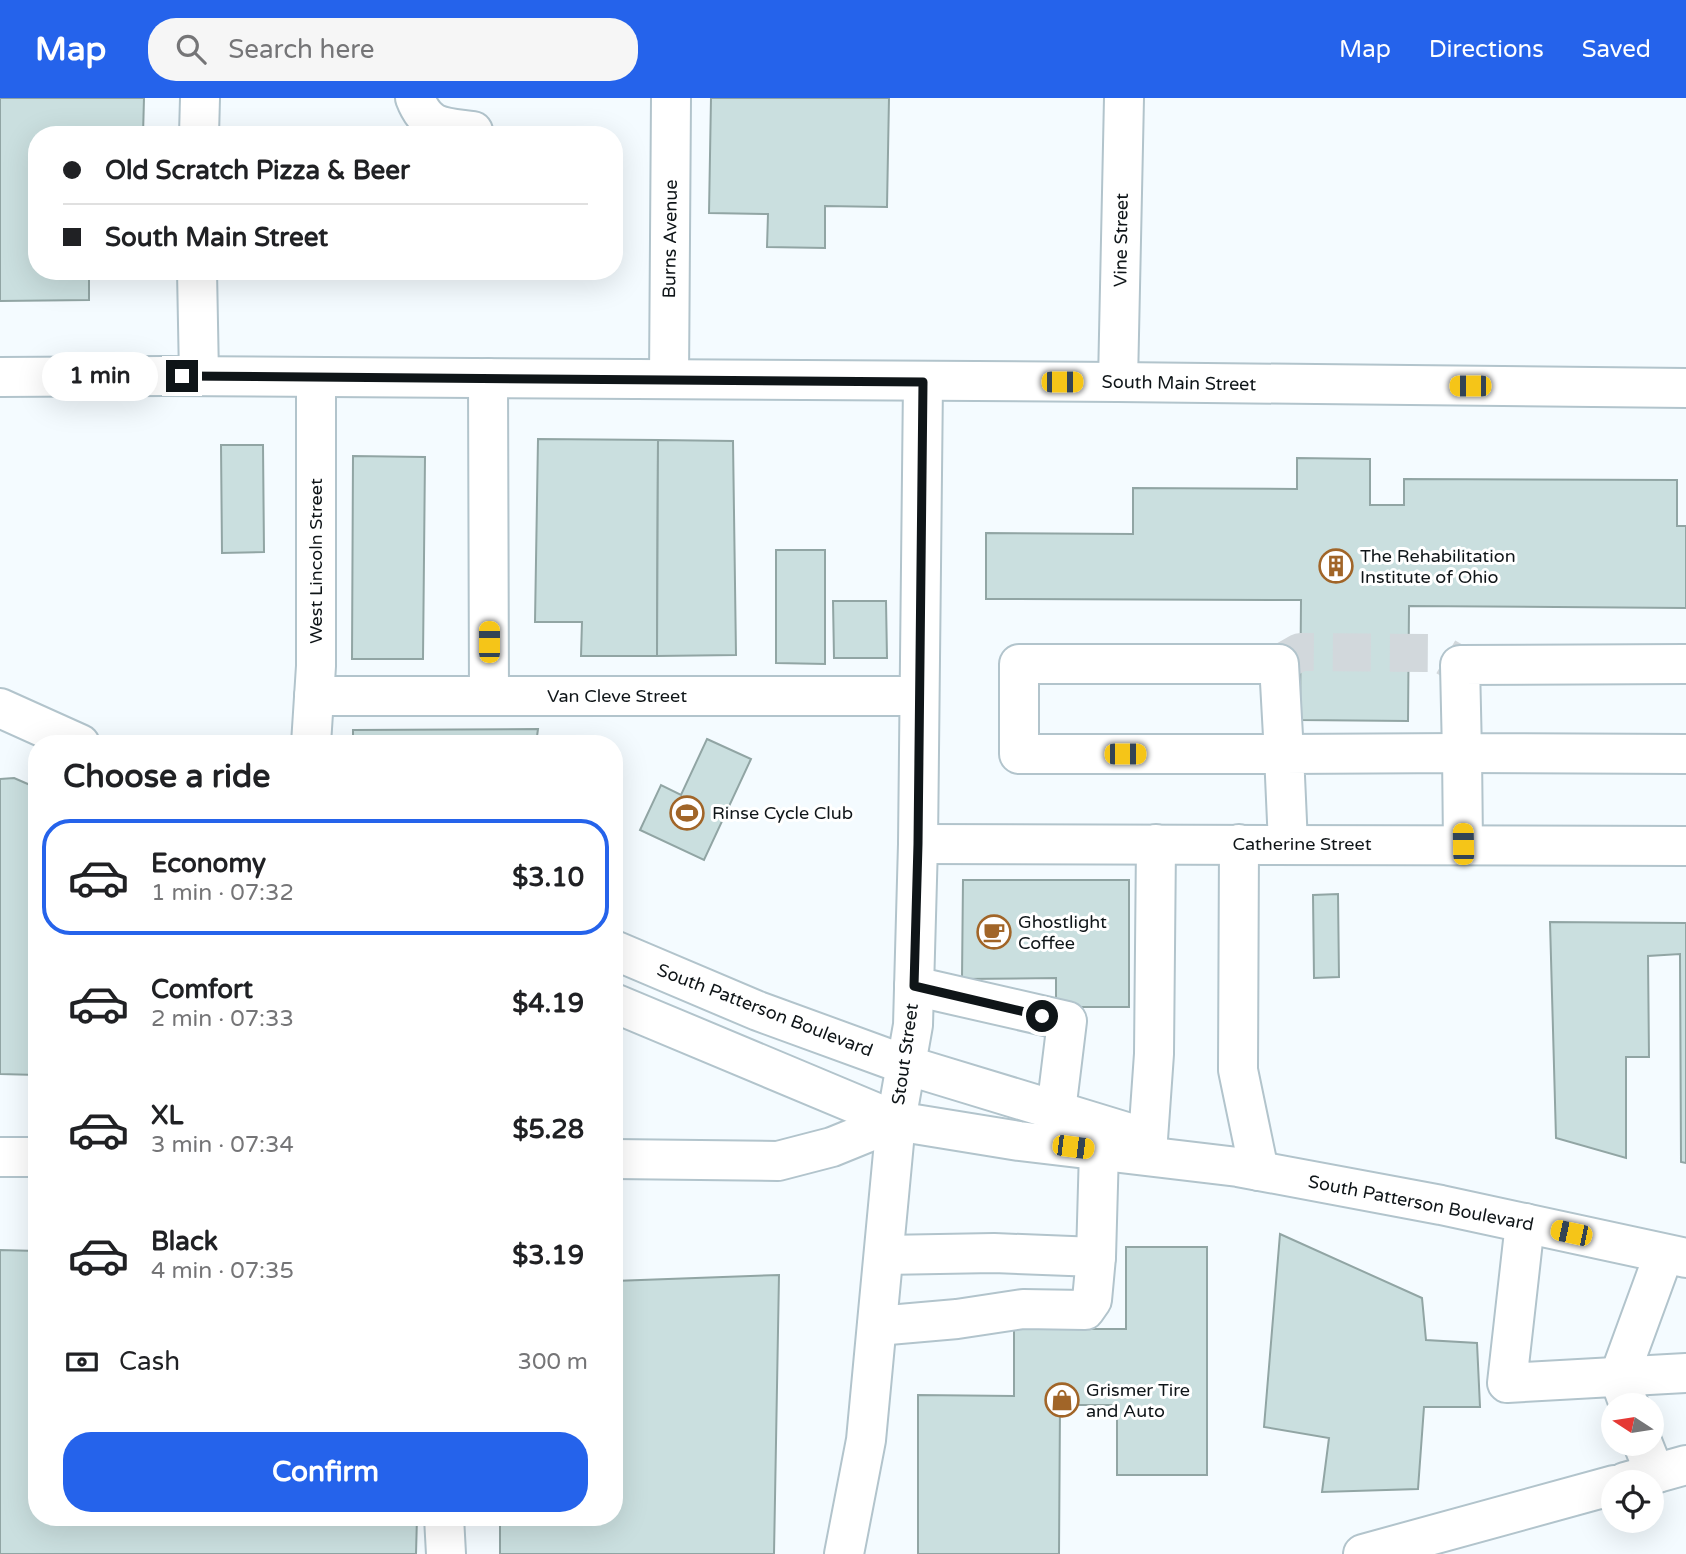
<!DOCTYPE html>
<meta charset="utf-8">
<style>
body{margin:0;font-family:"Varela Round",sans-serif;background:#f6f6f6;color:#202124;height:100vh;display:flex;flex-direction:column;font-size:26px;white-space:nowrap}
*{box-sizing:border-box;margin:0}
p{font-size:23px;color:#757577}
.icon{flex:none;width:38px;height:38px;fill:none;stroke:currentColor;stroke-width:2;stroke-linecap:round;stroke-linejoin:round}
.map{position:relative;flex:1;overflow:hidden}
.sheet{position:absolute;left:28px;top:637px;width:595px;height:791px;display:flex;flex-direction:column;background:#fff;border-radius:28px;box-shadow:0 7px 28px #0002}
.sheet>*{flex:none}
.banner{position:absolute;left:28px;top:28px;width:595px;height:154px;border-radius:28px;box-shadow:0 7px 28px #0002;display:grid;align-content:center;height:154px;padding:0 35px;background:#fff}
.needle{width:46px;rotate:282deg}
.tools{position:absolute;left:1601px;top:1295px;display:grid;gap:14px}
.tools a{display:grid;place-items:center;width:63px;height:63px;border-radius:50%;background:#fff;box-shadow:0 7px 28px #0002;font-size:35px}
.end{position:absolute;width:32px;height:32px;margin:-16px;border:9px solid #0f1518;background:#fff;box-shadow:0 0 0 4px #fff}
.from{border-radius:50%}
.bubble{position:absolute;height:49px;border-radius:24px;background:#fff;box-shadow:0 7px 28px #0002;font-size:23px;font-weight:700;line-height:49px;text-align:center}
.car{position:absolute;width:21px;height:42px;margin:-21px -10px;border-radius:9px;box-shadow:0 0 5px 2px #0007;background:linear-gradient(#f5c518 24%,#345 0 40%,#f5c518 0 76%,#345 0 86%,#f5c518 0)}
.banner b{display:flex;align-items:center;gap:24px;height:66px;font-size:26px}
.banner b+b{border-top:2px solid #e0e0e0}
.banner i{width:18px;height:18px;background:#202124}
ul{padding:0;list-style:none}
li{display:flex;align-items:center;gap:21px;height:116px;margin:0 14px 10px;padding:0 21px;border:4px solid transparent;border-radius:28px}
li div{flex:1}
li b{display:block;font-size:26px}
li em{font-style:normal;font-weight:700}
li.current{border-color:#2563eb}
li>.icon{width:63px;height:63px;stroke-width:1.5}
h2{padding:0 35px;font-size:32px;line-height:84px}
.pay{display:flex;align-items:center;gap:18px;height:77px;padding:0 35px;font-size:26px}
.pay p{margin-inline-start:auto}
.primary-button{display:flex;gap:14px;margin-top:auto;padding:14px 35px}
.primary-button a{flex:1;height:80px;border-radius:28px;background:#2563eb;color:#fff;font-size:28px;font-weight:700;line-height:80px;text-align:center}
header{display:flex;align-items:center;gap:42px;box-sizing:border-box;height:98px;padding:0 35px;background:#2563eb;color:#fff}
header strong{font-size:33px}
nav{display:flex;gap:38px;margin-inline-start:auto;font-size:24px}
.search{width:490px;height:63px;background:#f6f6f6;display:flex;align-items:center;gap:18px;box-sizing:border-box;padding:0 24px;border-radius:28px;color:#757577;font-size:26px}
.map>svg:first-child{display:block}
</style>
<header>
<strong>Map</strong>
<div class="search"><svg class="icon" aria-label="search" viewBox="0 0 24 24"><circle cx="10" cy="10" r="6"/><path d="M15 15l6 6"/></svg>Search here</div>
<nav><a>Map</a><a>Directions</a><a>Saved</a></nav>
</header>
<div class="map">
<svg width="1686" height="1456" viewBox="0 0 1686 1456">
<rect width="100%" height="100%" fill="#f4fbff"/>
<g fill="#cadfdf" stroke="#91a5a4" stroke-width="2">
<path d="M0 0H144L143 37H37V173H89V202L0 203Z"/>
<path d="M711 0H889L887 109 825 108V150L767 149 768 116 709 115Z"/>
<path d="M538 341 658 342 657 558H581L582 524H535Z"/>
<path d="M658 342 733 343 736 557 657 558Z"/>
<path d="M221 347H263L264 454 222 455Z"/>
<path d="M353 358 425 359 423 561H352Z"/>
<path d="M1297 360 1370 361V407H1404V381L1677 382V428H1686V510L1409 508 1408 623 1300 622 1301 502 986 501V435L1133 436V390L1297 391Z"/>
<path d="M776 452H825V566L776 565Z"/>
<path d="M833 503H886L887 560H834Z"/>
<path d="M538 631 536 646H353V632Z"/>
<path d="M707 641 751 661 704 762 640 732 661 687 681 697Z"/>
<path d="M14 680 37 690V977L0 976V681Z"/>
<path d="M963 782H1129V909H1056V880L962 881Z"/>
<path d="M1338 796 1339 879 1314 880 1313 797Z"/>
<path d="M1550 824 1686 825V1065L1681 1064 1680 856 1648 858 1649 959H1626V1060L1556 1040Z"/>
<path d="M1280 1136 1422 1200 1426 1242 1477 1245 1480 1309H1424L1418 1391 1322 1394 1329 1340 1264 1329Z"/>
<path d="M1126 1149H1207V1377H1117V1307H1060L1059 1456H918V1297L1014 1298V1231H1126Z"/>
<path d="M0 1152 37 1153V1419H417L416 1456H0Z"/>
<path d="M779 1177 774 1456H500V1419H614V1183Z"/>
</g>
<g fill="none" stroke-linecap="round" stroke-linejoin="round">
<path stroke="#d2d8dc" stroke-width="38" stroke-dasharray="38 19" stroke-linecap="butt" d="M1279 566 1300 554 1439 555 1460 567"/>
<defs>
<g id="minor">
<path d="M415 0C427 31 443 29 473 33"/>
<path d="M199 37 200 0"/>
<path d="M197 173 199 278"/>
<path d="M488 280 489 598"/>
<path d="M669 281 671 0"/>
<path d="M1118 284 1124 0"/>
<path d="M1019 566H1279L1284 656H1019Z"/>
<path d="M1686 566 1460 567 1462 655 1686 656"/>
<path d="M314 598H919"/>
<path d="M311 646 316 568V279"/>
<path d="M918 746 1686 748"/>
<path d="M1239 746 1238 972 1259 1073"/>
<path d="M1288 746 1284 656 1462 655 1463 746"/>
<path d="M914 888 1067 923 1056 1013"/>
<path d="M1148 1041 1154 956 1156 746"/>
<path d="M1525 1125 1507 1285 1686 1275"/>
<path d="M884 1157 994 1155 1096 1159"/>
<path d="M877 1228 957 1221 1023 1211 1085 1212 1092 1202 1096 1159 1099 1052"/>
<path d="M1629 1307 1619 1279 1664 1156"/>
<path d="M1643 1346 1655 1376"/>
<path d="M1625 1384 1686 1367"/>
<path d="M444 1419 446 1456"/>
<path d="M844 1456 866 1342 896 1023"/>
<path d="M1363 1456 1614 1387"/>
</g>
<g id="major">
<path d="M0 279 165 278 1118 284 1686 290"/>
<path d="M0 610 80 646"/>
<path d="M614 852 758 913 906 967 1146 1040"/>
<path d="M614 905 896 1023 1019 1043 1238 1069 1441 1107 1686 1160"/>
<path d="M896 1023 913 927 918 746 923 284"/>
<path d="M0 1059H37"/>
<path d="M614 1061 778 1063 832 1049 896 1023"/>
</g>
</defs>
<use href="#minor" stroke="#b2c4cc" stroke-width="42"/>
<use href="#major" stroke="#b2c4cc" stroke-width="42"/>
<use href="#minor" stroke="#fff" stroke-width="38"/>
<use href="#major" stroke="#fff" stroke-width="38"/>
</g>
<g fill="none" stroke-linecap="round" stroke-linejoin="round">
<path stroke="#0f1518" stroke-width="9" d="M182 278 923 284 918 746 914 888 1042 918"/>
</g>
<defs>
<symbol id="building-ring" viewBox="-11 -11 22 22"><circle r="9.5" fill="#fff" stroke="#a16528" stroke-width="1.5"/><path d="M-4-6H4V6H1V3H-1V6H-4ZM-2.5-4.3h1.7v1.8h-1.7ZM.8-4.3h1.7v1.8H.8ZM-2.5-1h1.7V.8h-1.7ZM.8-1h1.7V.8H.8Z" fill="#a16528"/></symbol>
<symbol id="stadium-ring" viewBox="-11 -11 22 22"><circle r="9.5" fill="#fff" stroke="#a16528" stroke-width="1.5"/><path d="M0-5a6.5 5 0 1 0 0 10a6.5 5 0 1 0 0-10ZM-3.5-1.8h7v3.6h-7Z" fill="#a16528"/></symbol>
<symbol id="cafe-ring" viewBox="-11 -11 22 22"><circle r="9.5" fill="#fff" stroke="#a16528" stroke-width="1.5"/><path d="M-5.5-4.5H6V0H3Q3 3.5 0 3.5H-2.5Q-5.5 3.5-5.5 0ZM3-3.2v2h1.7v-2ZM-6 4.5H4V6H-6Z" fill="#a16528"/></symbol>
<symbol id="shop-ring" viewBox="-11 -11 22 22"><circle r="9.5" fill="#fff" stroke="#a16528" stroke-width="1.5"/><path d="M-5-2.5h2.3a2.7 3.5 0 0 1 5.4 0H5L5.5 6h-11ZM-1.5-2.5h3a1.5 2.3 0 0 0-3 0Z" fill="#a16528"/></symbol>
</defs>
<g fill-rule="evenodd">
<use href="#building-ring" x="1317" y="449" width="38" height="38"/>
<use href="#stadium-ring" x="668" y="696" width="38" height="38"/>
<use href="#cafe-ring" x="975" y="815" width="38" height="38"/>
<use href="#shop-ring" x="1043" y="1283" width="38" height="38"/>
</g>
<g text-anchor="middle" stroke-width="6" stroke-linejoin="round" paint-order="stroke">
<g font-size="18" fill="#0f1518" stroke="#fff">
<text transform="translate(670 141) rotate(-89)" y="6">Burns Avenue</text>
<text transform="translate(1121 142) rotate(-89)" y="6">Vine Street</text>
<text transform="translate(1179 285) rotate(1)" y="6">South Main Street</text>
<text transform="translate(316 463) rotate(-90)" y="6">West Lincoln Street</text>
<text x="617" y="604">Van Cleve Street</text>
<text x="1302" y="752">Catherine Street</text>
<text transform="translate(765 912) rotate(21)" y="6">South Patterson Boulevard</text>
<text transform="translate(905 956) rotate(-82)" y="6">Stout Street</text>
<text transform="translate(1421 1105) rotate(11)" y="6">South Patterson Boulevard</text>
</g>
<g font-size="18" fill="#0f1518" stroke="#fff" text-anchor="start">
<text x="1360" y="464">The Rehabilitation<tspan x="1360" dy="21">Institute of Ohio</tspan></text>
<text x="712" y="721">Rinse Cycle Club</text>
<text x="1018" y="830">Ghostlight<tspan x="1018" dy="21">Coffee</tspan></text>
<text x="1086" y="1298">Grismer Tire<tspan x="1086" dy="21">and Auto</tspan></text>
</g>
</g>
</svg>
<div class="tools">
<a><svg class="needle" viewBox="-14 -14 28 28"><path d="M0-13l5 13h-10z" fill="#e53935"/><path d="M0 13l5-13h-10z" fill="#757577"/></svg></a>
<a><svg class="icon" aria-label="locate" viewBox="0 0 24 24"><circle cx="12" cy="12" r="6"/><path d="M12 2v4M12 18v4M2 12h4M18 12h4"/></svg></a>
</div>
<i class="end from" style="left:1042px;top:918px"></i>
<i class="end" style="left:182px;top:278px"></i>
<div class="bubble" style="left:42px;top:254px;width:116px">1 min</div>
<i class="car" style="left:1062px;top:284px;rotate:90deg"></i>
<i class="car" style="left:1470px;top:288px;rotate:270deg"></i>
<i class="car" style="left:489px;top:544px;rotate:0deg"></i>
<i class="car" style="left:1125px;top:656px;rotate:90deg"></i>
<i class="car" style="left:1463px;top:746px;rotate:359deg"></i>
<i class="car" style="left:1073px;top:1049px;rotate:97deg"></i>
<i class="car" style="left:1571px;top:1135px;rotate:282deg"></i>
<div class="banner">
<b><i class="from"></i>Old Scratch Pizza &amp; Beer</b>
<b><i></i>South Main Street</b>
</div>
<section class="sheet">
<h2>Choose a ride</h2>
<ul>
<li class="current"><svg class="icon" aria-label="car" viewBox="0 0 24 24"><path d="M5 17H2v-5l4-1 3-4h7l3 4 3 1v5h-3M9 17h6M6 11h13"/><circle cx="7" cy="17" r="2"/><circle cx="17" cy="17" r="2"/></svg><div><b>Economy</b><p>1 min · 07:32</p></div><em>$3.10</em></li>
<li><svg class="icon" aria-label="car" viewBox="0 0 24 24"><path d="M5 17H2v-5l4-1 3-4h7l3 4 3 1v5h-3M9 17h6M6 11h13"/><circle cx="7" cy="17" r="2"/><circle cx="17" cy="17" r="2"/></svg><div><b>Comfort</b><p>2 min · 07:33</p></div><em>$4.19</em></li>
<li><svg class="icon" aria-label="car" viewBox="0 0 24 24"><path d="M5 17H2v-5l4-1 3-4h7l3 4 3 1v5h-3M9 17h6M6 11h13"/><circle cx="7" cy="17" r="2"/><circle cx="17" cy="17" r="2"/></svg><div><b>XL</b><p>3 min · 07:34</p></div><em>$5.28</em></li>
<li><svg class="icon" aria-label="car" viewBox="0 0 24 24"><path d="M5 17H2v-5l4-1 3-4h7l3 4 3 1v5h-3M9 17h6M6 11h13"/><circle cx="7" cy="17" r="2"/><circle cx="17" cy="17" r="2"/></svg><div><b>Black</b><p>4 min · 07:35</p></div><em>$3.19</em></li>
</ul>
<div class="pay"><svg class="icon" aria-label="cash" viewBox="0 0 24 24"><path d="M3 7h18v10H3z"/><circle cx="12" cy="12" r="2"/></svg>Cash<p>300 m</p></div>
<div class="primary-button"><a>Confirm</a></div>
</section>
</div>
